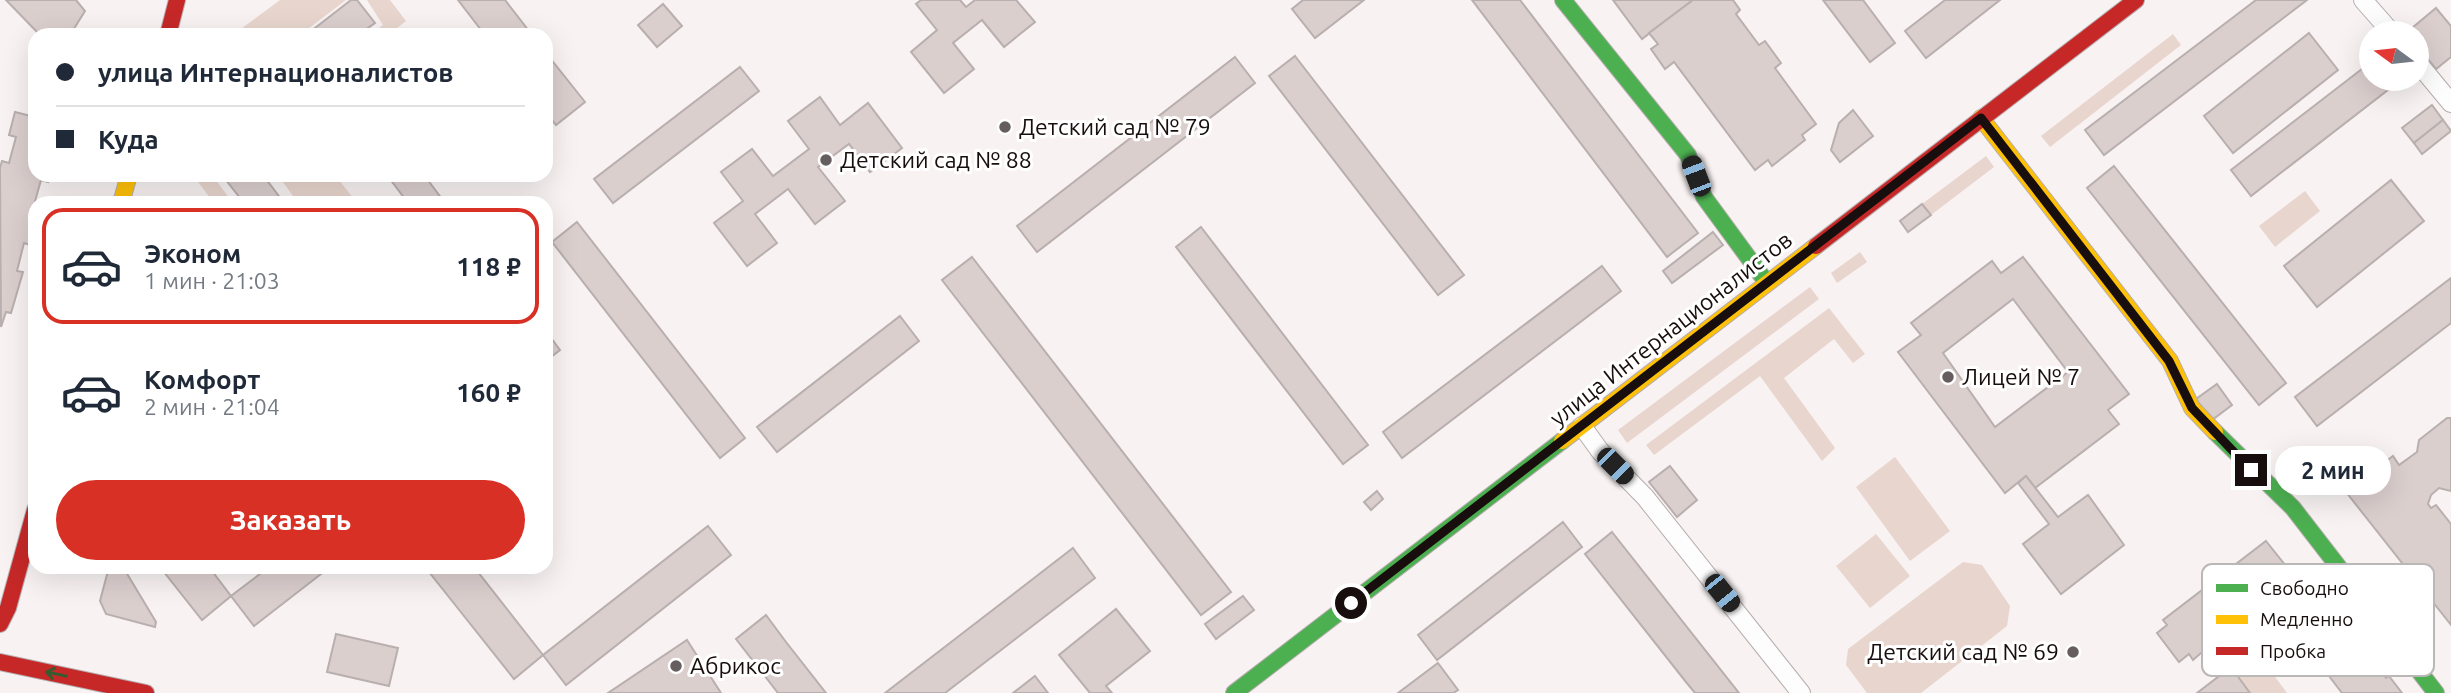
<!DOCTYPE html>
<html lang="ru">
<meta charset="utf-8">
<style>
body{margin:0;font-family:Ubuntu,sans-serif;background:#f2f2f3;color:#1f2937;height:100vh;display:flex;flex-direction:column;font-size:26px;white-space:nowrap}
*{box-sizing:border-box;margin:0}
p{font-size:23px;color:#747a83}
.icon{flex:none;width:38px;height:38px;fill:none;stroke:currentColor;stroke-width:2;stroke-linecap:round;stroke-linejoin:round}
.map{position:relative;flex:1;overflow:hidden}
.details{position:absolute;left:28px;top:196px;width:525px;height:378px;display:flex;flex-direction:column;background:#fff;border-radius:21px;box-shadow:0 7px 28px #0002}
.details>*{flex:none}
.top-card{position:absolute;left:28px;top:28px;width:525px;height:154px;border-radius:21px;box-shadow:0 7px 28px #0002;display:grid;align-content:center;height:154px;padding:0 28px;background:#fff}
.needle{width:46px;rotate:285deg}
.controls{position:absolute;left:2359px;top:21px;display:grid;gap:14px}
.controls a{display:grid;place-items:center;width:70px;height:70px;border-radius:50%;background:#fff;box-shadow:0 7px 28px #0002;font-size:35px}
.end{position:absolute;width:32px;height:32px;margin:-16px;border:9px solid #180e0e;background:#fff;box-shadow:0 0 0 4px #fff}
.from{border-radius:50%}
.bubble{position:absolute;height:49px;border-radius:24px;background:#fff;box-shadow:0 7px 28px #0002;font-size:23px;font-weight:700;line-height:49px;text-align:center}
.car{position:absolute;width:21px;height:42px;margin:-21px -10px;border-radius:9px;box-shadow:0 0 5px 2px #0007;background:linear-gradient(#222 24%,#8ab4d8 0 40%,#222 0 76%,#8ab4d8 0 86%,#222 0)}
.top-card b{display:flex;align-items:center;gap:24px;height:66px;font-size:26px}
.top-card b+b{border-top:2px solid #e0e1e3}
.top-card i{width:18px;height:18px;background:#1f2937}
ul{padding:12px 0 0;list-style:none}
li{display:flex;align-items:center;gap:21px;height:116px;margin:0 14px 10px;padding:0 14px;border:4px solid transparent;border-radius:21px}
li div{flex:1}
li b{display:block;font-size:26px}
li em{font-style:normal;font-weight:700}
li.active{border-color:#d93025}
li>.icon{width:63px;height:63px;stroke-width:1.5}
.action{display:flex;gap:14px;margin-top:auto;padding:14px 28px}
.action a{flex:1;height:80px;border-radius:42px;background:#d93025;color:#fff;font-size:28px;font-weight:700;line-height:80px;text-align:center}
.map>svg:first-child{display:block}
</style>
<div class="map">
<svg width="2451" height="693" viewBox="0 0 2451 693">
<rect width="100%" height="100%" fill="#f8f2f2"/>
<g fill="#e8d6ce">
<path d="M280 0H346L300 35H233Z"/>
<path d="M367 0H390L406 21 388 35H370L383 25Z"/>
<path d="M2173 34 2181 45 2050 147 2041 136Z"/>
<path d="M1986 156 1994 167 1931 215 1922 204Z"/>
<path d="M199 175H212L233 203H214L195 178Z"/>
<path d="M278 175H335L357 203H298Z"/>
<path d="M2305 191 2320 211 2275 247 2259 226Z"/>
<path d="M1860 252 1867 262 1837 283 1831 273Z"/>
<path d="M1810 287 1819 299 1627 443 1618 430Z"/>
<path d="M1829 308 1865 354 1853 363 1834 339 1784 378 1835 448 1822 461 1760 376 1654 455 1646 445Z"/>
<path d="M1895 457 1950 531 1910 561 1856 487Z"/>
<path d="M1876 534 1910 576 1870 608 1836 566Z"/>
<path d="M1963 562 1982 565 2010 606 2007 626 1921 693H1867L1846 665 1848 649Z"/>
<path d="M2254 642 2268 645 2282 666 2273 674 2287 693H2250L2228 663Z"/>
</g>
<g fill="#dbcfce" stroke="#b8afae" stroke-width="2" fill-rule="evenodd">
<path d="M6 0H76L85 11 70 35H51L48 32 40 35Z"/>
<path d="M351 0H357L375 23 358 35H306Z"/>
<path d="M458 0H505L532 35H485Z"/>
<path d="M921 0H960L966 7 975 0H1016L1035 22 1004 47 982 20 953 43 974 69 944 93 911 52 937 30 916 4Z"/>
<path d="M1303 0H1364L1315 38 1292 9Z"/>
<path d="M1472 0H1520L1698 233 1667 257Z"/>
<path d="M1613 0H1693L1642 39Z"/>
<path d="M1693 0H1733L1740 10 1736 14 1759 45 1765 41 1781 63 1775 68 1816 124 1802 135 1805 140 1772 166 1768 160 1755 170 1674 62 1665 69 1651 49 1658 44 1649 33Z"/>
<path d="M1823 0H1863L1895 43 1870 62Z"/>
<path d="M1945 0H2000L1926 58 1905 31Z"/>
<path d="M2256 0H2307L2104 155 2085 130Z"/>
<path d="M663 4 682 26 657 47 638 25Z"/>
<path d="M2436 8 2451 26V57L2436 69 2417 46V33H2406Z"/>
<path d="M2309 33 2338 70 2233 153 2204 116Z"/>
<path d="M546 53 585 102 556 125 546 113Z"/>
<path d="M1295 56 1464 275 1438 295 1269 76Z"/>
<path d="M1235 57 1255 83 1037 252 1017 226Z"/>
<path d="M2371 62V79H2387L2393 86 2251 196 2231 170Z"/>
<path d="M740 67 759 91 613 203 594 179Z"/>
<path d="M820 97 840 125 868 103 902 148 870 172 849 144 818 167 845 201 815 224 788 189 755 214 777 243 747 266 714 223 743 201 721 172 752 149 773 176 809 149 788 121Z"/>
<path d="M2432 105 2443 120 2414 143 2402 128Z"/>
<path d="M1853 110 1873 136 1840 162 1831 150 1839 123Z"/>
<path d="M15 112 35 117V175H50L48 182 41 180 34 205 35 228 30 245 24 243 17 271 23 272 11 313 6 312 1 327 0 168 2 161 9 163 16 137 9 135Z"/>
<path d="M2443 120 2451 131 2422 154 2414 143Z"/>
<path d="M2114 166 2286 383 2259 405 2087 188Z"/>
<path d="M222 175H263L284 203H244Z"/>
<path d="M387 175H424L445 203H408Z"/>
<path d="M2391 180 2424 221 2317 307 2284 266Z"/>
<path d="M1922 204 1931 215 1908 232 1900 221Z"/>
<path d="M577 222 745 438 720 458 552 242Z"/>
<path d="M1201 227 1368 445 1343 464 1176 247Z"/>
<path d="M1713 232 1723 245 1672 283 1663 271Z"/>
<path d="M972 257 1231 592 1201 615 942 280Z"/>
<path d="M2023 257 2129 394 2108 410 2119 424 2035 488 2026 476 2005 493 1898 352 1921 335 1911 323 1992 261 2001 273ZM2013 299 2068 372 1995 427 1943 353Z"/>
<path d="M1602 266 1621 291 1402 458 1383 432Z"/>
<path d="M2451 278V323L2317 426 2295 397Z"/>
<path d="M900 316 919 341 777 452 757 427Z"/>
<path d="M546 331 560 350 546 361Z"/>
<path d="M2217 384 2232 405 2212 420 2196 399Z"/>
<path d="M2447 418H2451V491L2439 488 2431 495 2428 504 2431 508 2436 505 2451 524V625L2346 492 2393 456 2399 465 2417 452 2419 440Z"/>
<path d="M1670 466 1697 500 1677 517 1649 482Z"/>
<path d="M2026 476 2058 517 2088 495 2124 545 2061 594 2023 544 2049 524 2018 483Z"/>
<path d="M1377 491 1383 499 1371 510 1364 502Z"/>
<path d="M1563 522 1582 547 1437 660 1418 635Z"/>
<path d="M708 526 731 555 566 685 543 655Z"/>
<path d="M1612 532 1739 693H1695L1686 682 1585 554Z"/>
<path d="M2266 541 2293 575 2303 568 2309 577 2312 575 2335 605 2332 608 2342 621 2345 619 2378 663 2376 665 2386 678 2389 676 2402 693H2342L2268 596 2254 607 2257 611 2243 622 2240 619 2193 660 2189 654 2179 662 2157 633 2167 625 2163 620Z"/>
<path d="M1073 548 1095 578 945 693H885Z"/>
<path d="M109 567H123L156 622 155 627 106 614 100 601Z"/>
<path d="M160 567H209L231 596 202 620Z"/>
<path d="M269 567H330L254 626 231 596Z"/>
<path d="M435 567H474L543 655 514 679 429 572Z"/>
<path d="M1243 596 1254 610 1216 639 1205 624Z"/>
<path d="M1116 609 1150 651 1106 686 1112 693H1090L1059 655Z"/>
<path d="M766 615 786 642 826 693H778L736 639Z"/>
<path d="M336 634 398 648 389 686 327 672Z"/>
<path d="M687 640 721 693H608Z"/>
<path d="M1438 663 1458 690 1453 693H1398Z"/>
<path d="M2231 667 2250 693H2197Z"/>
<path d="M1035 676 1048 693H1013Z"/>
</g>
<g fill="none" stroke-linecap="round" stroke-linejoin="round">
<defs>
<g id="street">
<path d="M2363 0 2392 33"/>
<path d="M2417 62 2451 103"/>
<path d="M1582 426 1600 451 1645 497 1801 693"/>
</g>
<g id="fast">
<path d="M1563 0 1688 155 1704 197 1767 283"/>
<path d="M2215 432 2293 508 2436 693"/>
<path d="M1234 693 1562 441"/>
</g>
<g id="slow">
<path d="M1981 118 2170 361 2192 408 2215 432"/>
<path d="M121 203 129 175"/>
<path d="M1562 441 1816 246"/>
</g>
<g id="jam">
<path d="M168 35 177 0"/>
<path d="M1816 246 2136 0"/>
<path d="M0 624 8 608 35 510"/>
<path d="M0 662 146 693"/>
</g>
</defs>
<use href="#street" stroke="#b6adae" stroke-width="20"/>
<use href="#fast" stroke="#b6adae" stroke-width="18"/>
<use href="#slow" stroke="#b6adae" stroke-width="18"/>
<use href="#jam" stroke="#b6adae" stroke-width="18"/>
<use href="#street" stroke="#fefdfd" stroke-width="18"/>
<use href="#fast" stroke="#4caf50" stroke-width="16"/>
<use href="#slow" stroke="#ffc107" stroke-width="16"/>
<use href="#jam" stroke="#c62828" stroke-width="16"/>
</g>
<defs><path id="oneway-shaft" d="M-6 0H5M1.5-3L5.5 0L1.5 3" fill="none" stroke-width="1.6" stroke-linecap="round" stroke-linejoin="round" transform="scale(1.75)"/></defs>
<use stroke="#325e2f" href="#oneway-shaft" transform="translate(56 674) rotate(-168)"/>
<g fill="none" stroke-linecap="round" stroke-linejoin="round">
<path stroke="#180e0e" stroke-width="9" d="M1351 603 1981 118 2169 361 2192 408 2251 470"/>
</g>
<g fill="#665e5e" stroke="#fff" stroke-width="2.5">
<circle cx="1005" cy="127" r="7"/>
<circle cx="826" cy="160" r="7"/>
<circle cx="1948" cy="377" r="7"/>
<circle cx="2073" cy="652" r="7"/>
<circle cx="676" cy="666" r="7"/>
</g>
<g text-anchor="middle" stroke-width="6" stroke-linejoin="round" paint-order="stroke">
<g font-size="23" fill="#180e0e" stroke="#fff" text-anchor="start">
<text x="1019" y="135">Детский сад № 79</text>
<text x="840" y="168">Детский сад № 88</text>
<text x="1962" y="385">Лицей № 7</text>
<text x="2059" y="660" text-anchor="end">Детский сад № 69</text>
<text x="690" y="674">Абрикос</text>
</g>
<g font-size="23" fill="#180e0e" stroke="#fff">
<text transform="translate(1671 329) rotate(-38)" y="8">улица Интернационалистов</text>
</g>
</g>
<rect x="2202" y="564" width="232" height="112" rx="10" fill="#fff" stroke="#bab7b7" stroke-width="2"/>
<rect x="2216" y="584" width="32" height="8" fill="#4caf50"/>
<rect x="2216" y="615" width="32" height="9" fill="#ffc107"/>
<rect x="2216" y="647" width="32" height="8" fill="#c62828"/>
<g font-size="19" fill="#180e0e">
<text x="2260" y="595">Свободно</text>
<text x="2260" y="626">Медленно</text>
<text x="2260" y="658">Пробка</text>
</g>
</svg>
<div class="controls">
<a><svg class="needle" viewBox="-14 -14 28 28"><path d="M0-13l5 13h-10z" fill="#e53935"/><path d="M0 13l5-13h-10z" fill="#747a83"/></svg></a>
</div>
<i class="end from" style="left:1351px;top:603px"></i>
<i class="end" style="left:2251px;top:470px"></i>
<div class="bubble" style="left:2275px;top:446px;width:116px">2 мин</div>
<i class="car" style="left:1696px;top:176px;rotate:339deg"></i>
<i class="car" style="left:1615px;top:466px;rotate:135deg"></i>
<i class="car" style="left:1722px;top:593px;rotate:141deg"></i>
<div class="top-card">
<b><i class="from"></i>улица Интернационалистов</b>
<b><i></i>Куда</b>
</div>
<section class="details">
<ul>
<li class="active"><svg class="icon" aria-label="car" viewBox="0 0 24 24"><path d="M5 17H2v-5l4-1 3-4h7l3 4 3 1v5h-3M9 17h6M6 11h13"/><circle cx="7" cy="17" r="2"/><circle cx="17" cy="17" r="2"/></svg><div><b>Эконом</b><p>1 мин · 21:03</p></div><em>118 ₽</em></li>
<li><svg class="icon" aria-label="car" viewBox="0 0 24 24"><path d="M5 17H2v-5l4-1 3-4h7l3 4 3 1v5h-3M9 17h6M6 11h13"/><circle cx="7" cy="17" r="2"/><circle cx="17" cy="17" r="2"/></svg><div><b>Комфорт</b><p>2 мин · 21:04</p></div><em>160 ₽</em></li>
</ul>
<div class="action"><a>Заказать</a></div>
</section>
</div>
